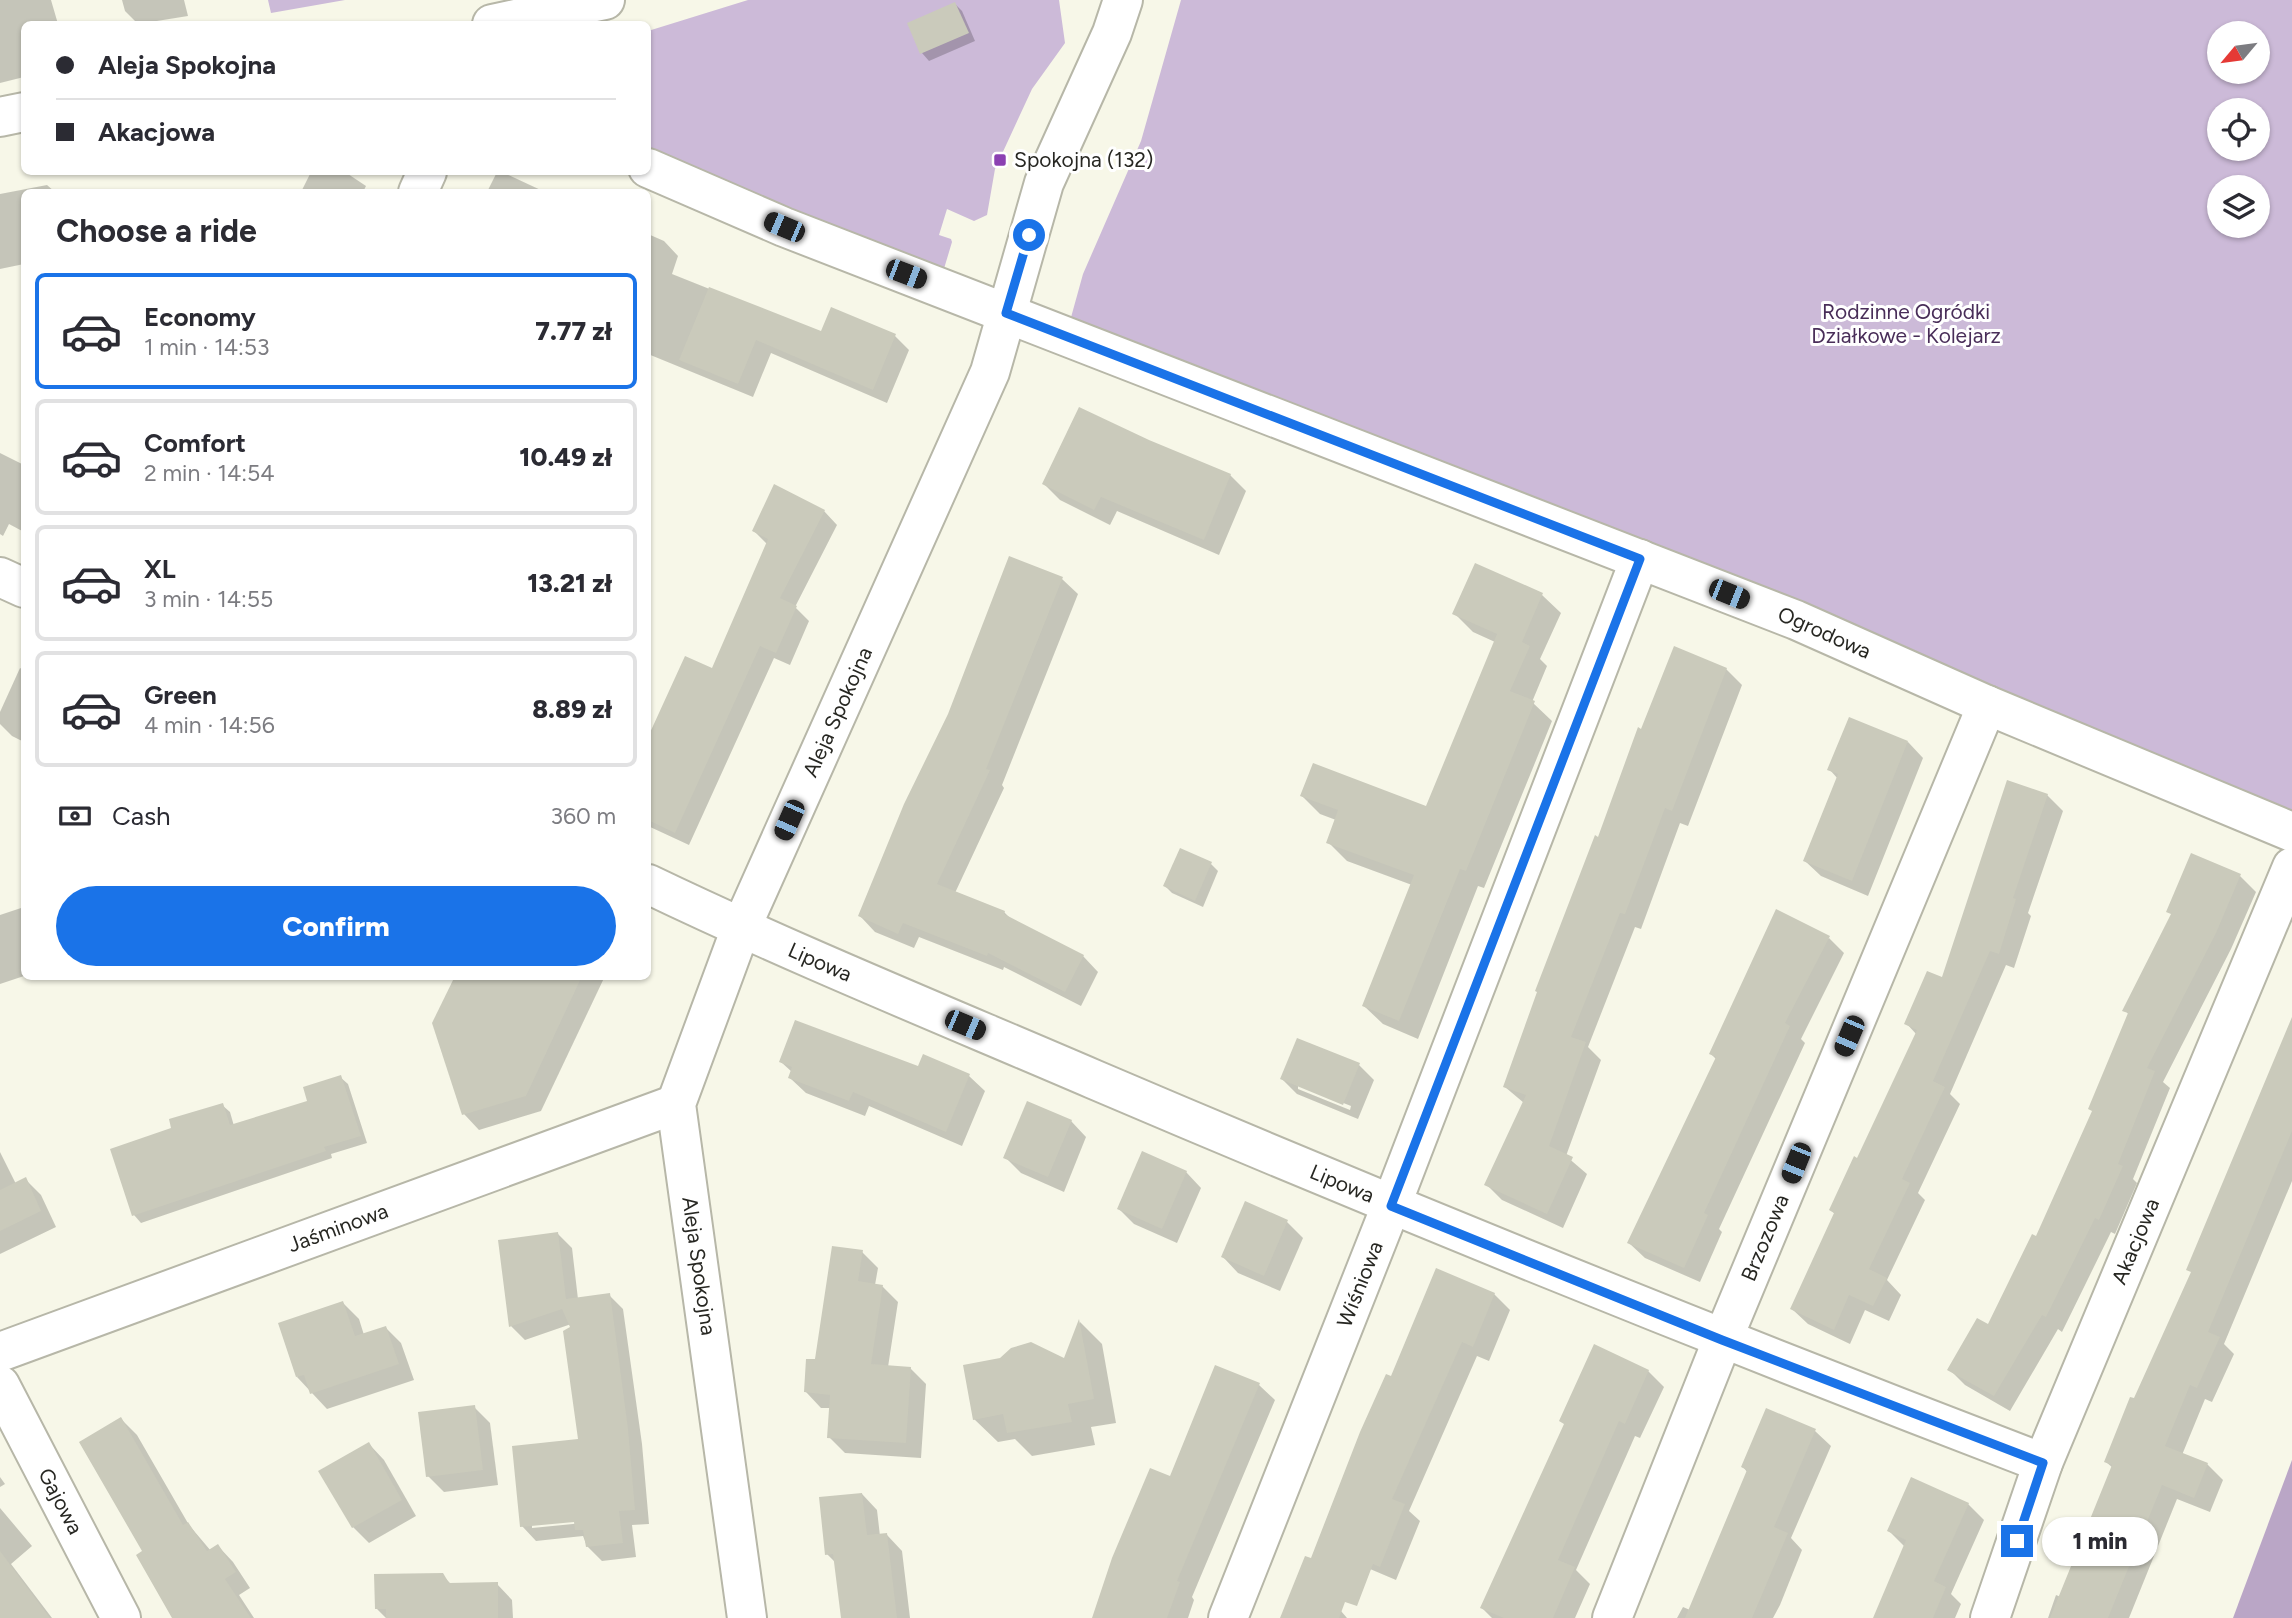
<!DOCTYPE html>
<meta charset="utf-8">
<style>
body{margin:0;font-family:Figtree,sans-serif;background:#f2f2f3;color:#2b2b33;height:100vh;display:flex;flex-direction:column;font-size:26px;white-space:nowrap}
*{box-sizing:border-box;margin:0}
p{font-size:23px;color:#7c7c81}
.icon{flex:none;width:38px;height:38px;fill:none;stroke:currentColor;stroke-width:2;stroke-linecap:round;stroke-linejoin:round}
.map{position:relative;flex:1;overflow:hidden}
.drawer{position:absolute;left:21px;top:189px;width:630px;height:791px;display:flex;flex-direction:column;background:#fff;border-radius:10px;box-shadow:0 2px 5px #0004}
.drawer>*{flex:none}
.banner{position:absolute;left:21px;top:21px;width:630px;height:154px;border-radius:10px;box-shadow:0 2px 5px #0004;display:grid;align-content:center;height:154px;padding:0 35px;background:#fff}
.needle{width:46px;rotate:241deg}
.controls{position:absolute;left:2207px;top:21px;display:grid;gap:14px}
.controls a{display:grid;place-items:center;width:63px;height:63px;border-radius:50%;background:#fff;box-shadow:0 2px 5px #0004;font-size:35px}
.end{position:absolute;width:32px;height:32px;margin:-16px;border:9px solid #1a73e8;background:#fff;box-shadow:0 0 0 4px #fff}
.from{border-radius:50%}
.bubble{position:absolute;height:49px;border-radius:24px;background:#fff;box-shadow:0 2px 5px #0004;font-size:23px;font-weight:800;line-height:49px;text-align:center}
.car{position:absolute;width:21px;height:42px;margin:-21px -10px;border-radius:9px;box-shadow:0 0 5px 2px #0007;background:linear-gradient(#222 24%,#8ab4d8 0 40%,#222 0 76%,#8ab4d8 0 86%,#222 0)}
.banner b{display:flex;align-items:center;gap:24px;height:66px;font-size:26px}
.banner b+b{border-top:2px solid #e1e1e2}
.banner i{width:18px;height:18px;background:#2b2b33}
ul{padding:0;list-style:none}
li{display:flex;align-items:center;gap:21px;height:116px;margin:0 14px 10px;padding:0 21px;border:4px solid #e1e1e2;border-radius:10px}
li div{flex:1}
li b{display:block;font-size:26px}
li em{font-style:normal;font-weight:800}
li.selected{border-color:#1a73e8}
li>.icon{width:63px;height:63px;stroke-width:1.5}
h2{padding:0 35px;font-size:32px;line-height:84px}
.pay{display:flex;align-items:center;gap:18px;height:77px;padding:0 35px;font-size:26px}
.pay p{margin-inline-start:auto}
.button{display:flex;gap:14px;margin-top:auto;padding:14px 35px}
.button a{flex:1;height:80px;border-radius:42px;background:#1a73e8;color:#fff;font-size:28px;font-weight:800;line-height:80px;text-align:center}
.map>svg:first-child{display:block}
</style>
<div class="map">
<svg width="2292" height="1618" viewBox="0 0 2292 1618">
<rect width="100%" height="100%" fill="#f7f7e8"/>
<g fill="#ccbad8" fill-rule="evenodd">
<path d="M268 0H345L271 13Z"/>
<path d="M748 0H1059L1065 43 1032 89 995 169 987 215 974 221 947 209 939 235 951 239 952 242 943 272 648 155V31Z"/>
<path d="M1181 0H2292V832L1070 321 1083 274 1141 141ZM2219 33H2258V72H2219ZM2219 110H2258V149H2219ZM2219 187H2258V226H2219Z"/>
</g>
<path fill="#baa6c6" d="M2292 1460V1618H2233Z"/>
<g fill="#0003" fill-rule="evenodd">
<path d="M0 0H51L58 24H24V77L0 83Z"/>
<path d="M122 0H184L188 16 138 24 125 11Z"/>
<path d="M955 4 962 11 975 41 929 61 922 53 909 24Z"/>
<path d="M311 172H345L366 186 363 192H301Z"/>
<path d="M497 172H502L545 192H487Z"/>
<path d="M47 185 55 192H24V264L0 269V194Z"/>
<path d="M648 234 664 241 678 256 672 274 822 334 895 336 909 350 887 403 771 353 753 397 648 354Z"/>
<path d="M1148 442 1230 475 1246 491 1219 555 1117 511 1110 525 1060 500 1044 484Z"/>
<path d="M0 453 24 465V532L9 524 3 536 0 534Z"/>
<path d="M824 511 837 525 795 607 809 621 790 665 774 658 689 845 648 826V752L663 722 713 670 767 544 754 531Z"/>
<path d="M1010 558 1062 579 1078 594 1002 785 1004 788 955 893 1004 912 1013 921 1083 956 1098 972 1081 1006 1004 967 1003 970 919 937 914 948 875 932 860 916 950 715Z"/>
<path d="M1542 595 1561 613 1540 659 1547 666 1532 702 1552 721 1484 888 1478 886 1418 1039 1383 1024 1364 1006 1412 885 1347 861 1328 842 1336 820 1320 814 1302 796 1427 808 1495 642 1473 632 1455 614Z"/>
<path d="M20 668 24 670V742L12 736 0 724V712Z"/>
<path d="M1726 669 1742 685 1688 826 1680 823 1641 929 1635 927 1588 1047 1601 1060 1566 1156 1587 1174 1563 1228 1502 1200 1487 1185 1524 1103 1505 1087 1642 731Z"/>
<path d="M1908 742 1923 758 1868 896 1821 876 1805 861 1838 779 1830 770Z"/>
<path d="M2047 795 2063 811 2028 913 2031 916 2014 968 2006 965 1950 1094 1960 1104 1918 1193 1925 1200 1887 1280 1901 1295 1889 1321 1865 1310 1850 1344 1808 1324 1792 1309 1835 1214 1831 1210 1858 1160 1917 1035 1906 1023 1943 979Z"/>
<path d="M1211 864 1218 871 1203 907 1172 893 1165 886Z"/>
<path d="M2240 876 2256 892 2231 949 2163 1082 2170 1088 2133 1179 2137 1183 2115 1234 2111 1232 2062 1332 2058 1329 2010 1411 1965 1385 1949 1369 1989 1327 2037 1238 2093 1112 2129 1015 2125 1010Z"/>
<path d="M24 907V976L0 984V915Z"/>
<path d="M1829 938 1844 953 1801 1039 1805 1043 1719 1229 1722 1232 1700 1282 1645 1258 1629 1243 1717 1060 1711 1054Z"/>
<path d="M456 976H605L541 1111 479 1130 464 1114Z"/>
<path d="M2292 1021V1181L2224 1344 2234 1354 2212 1402 2205 1399 2182 1455 2207 1464 2223 1480 2210 1512 2177 1499 2129 1618H2048L2056 1595 2061 1597 2113 1468 2106 1462 2192 1273Z"/>
<path d="M781 1062 919 1068 969 1076 985 1091 962 1146 869 1106 865 1116 806 1093 790 1078 792 1072Z"/>
<path d="M1359 1065 1374 1080 1358 1119 1297 1094 1282 1079ZM1298 1085 1351 1106 1350 1110 1298 1089Z"/>
<path d="M340 1077 348 1084 367 1143 331 1154 332 1158 141 1223 134 1215 173 1129 222 1105 230 1112 234 1126 309 1102Z"/>
<path d="M1071 1121 1086 1137 1064 1192 1021 1173 1005 1157Z"/>
<path d="M0 1152 16 1184 25 1179 41 1195 56 1227 0 1254Z"/>
<path d="M1186 1172 1201 1188 1177 1243 1134 1224 1119 1209Z"/>
<path d="M1246 1204 1287 1222 1303 1238 1280 1291 1238 1273 1223 1257Z"/>
<path d="M558 1234 572 1248 578 1299 609 1295 623 1309 642 1444 649 1524 632 1525 636 1557 602 1561 587 1546 583 1536 536 1541 522 1526 580 1441 577 1322 525 1340 511 1326ZM582 1520 583 1523 532 1528V1524Z"/>
<path d="M862 1252 878 1268 875 1285 883 1287 898 1302 888 1367 910 1368 926 1384 921 1458 845 1453 829 1437 831 1408H821L806 1392Z"/>
<path d="M1494 1294 1510 1310 1489 1361 1477 1356 1409 1511 1420 1521 1396 1580 1337 1555 1392 1379Z"/>
<path d="M343 1303 359 1319 364 1335 386 1328 401 1343 414 1380 327 1409 297 1377Z"/>
<path d="M1080 1322 1102 1344 1116 1423 1091 1427 1095 1445 1032 1456 1015 1439 998 1442 974 1419 1065 1360Z"/>
<path d="M1216 1367 1259 1385 1275 1400 1192 1597 1194 1600 1188 1618H1094L1171 1478Z"/>
<path d="M1648 1371 1664 1387 1640 1438 1635 1436 1576 1570 1590 1584 1575 1618H1492L1482 1608 1565 1425Z"/>
<path d="M474 1407 490 1423 498 1485 444 1492 428 1476Z"/>
<path d="M1767 1410 1815 1431 1831 1446 1791 1538 1802 1550 1780 1605 1773 1618H1677L1683 1607 1690 1610 1748 1473 1743 1467Z"/>
<path d="M121 1419 137 1435 189 1525 211 1551 218 1546 233 1562 250 1588 239 1595 254 1618H176L144 1552Z"/>
<path d="M369 1444 384 1460 416 1516 369 1543 353 1527Z"/>
<path d="M0 1477 5 1484 0 1487Z"/>
<path d="M862 1494 877 1510 880 1536 887 1535 902 1551 910 1618H842L836 1563 827 1554Z"/>
<path d="M1968 1504 1984 1520 1951 1594 1961 1604 1955 1618H1875L1905 1547 1889 1531Z"/>
<path d="M0 1508 32 1546 11 1564 52 1618H0Z"/>
<path d="M442 1575 452 1585 497 1584 512 1600 513 1618H386L377 1609Z"/>
<path d="M1341 1611 1347 1618H1282Z"/>
</g>
<g fill="#cacabb">
<path d="M955 2 969 33 920 54 907 23Z"/>
<path d="M709 287 821 331 831 307 896 334 873 390 756 340 738 384 679 360Z"/>
<path d="M1079 407 1149 440 1231 474 1204 540 1101 497 1094 510 1042 484Z"/>
<path d="M774 484 825 510 780 598 797 606 776 653 760 646 675 833 648 820V737L685 656 712 668 768 539 752 531Z"/>
<path d="M1009 556 1063 577 986 769 990 770 937 884 1005 911 1004 914 1084 955 1065 992 988 953 987 956 903 923 898 934 858 916 904 804 948 714Z"/>
<path d="M1475 563 1543 593 1522 642 1530 646 1510 691 1535 701 1466 871 1460 869 1399 1021 1362 1006 1414 875 1326 843 1338 810 1300 796 1313 763 1426 806 1497 634 1452 614Z"/>
<path d="M1674 646 1727 668 1672 811 1665 808 1625 914 1620 913 1571 1037 1586 1042 1549 1146 1573 1157 1547 1214 1484 1185 1526 1095 1503 1087 1537 992 1535 991 1595 835 1598 837 1638 727 1641 729Z"/>
<path d="M1849 717 1908 741 1852 881 1803 861 1838 774 1827 770Z"/>
<path d="M2007 780 2048 794 2013 898 2016 899 1999 954 1990 951 1933 1081 1945 1087 1902 1179 1910 1183 1869 1269 1887 1278 1873 1306 1849 1295 1834 1330 1790 1309 1834 1213 1829 1210 1854 1156 1857 1158 1917 1030 1904 1024 1927 971 1942 977Z"/>
<path d="M1180 848 1212 862 1195 901 1163 886Z"/>
<path d="M2191 853 2241 874 2216 933 2147 1068 2155 1071 2118 1164 2123 1166 2099 1220 2095 1218 2046 1317 2042 1315 1994 1396 1947 1370 1977 1318 1988 1324 2032 1234 2036 1236 2092 1111 2088 1109 2128 1013 2122 1011 2171 914 2166 912Z"/>
<path d="M1776 909 1830 936 1785 1023 1790 1026 1704 1213 1708 1215 1684 1268 1627 1243 1716 1057 1709 1054Z"/>
<path d="M455 976H582L526 1096 462 1115 432 1023Z"/>
<path d="M2292 1017V1131L2208 1332 2220 1337 2197 1388 2190 1385 2165 1446 2208 1463 2194 1498 2162 1485 2108 1618H2050L2112 1465 2104 1462 2130 1397 2134 1398 2191 1272 2186 1270Z"/>
<path d="M795 1020 918 1066 923 1054 970 1074 946 1132 853 1092 849 1101 788 1078 792 1067 779 1062Z"/>
<path d="M1297 1038 1360 1063 1343 1105 1280 1079Z"/>
<path d="M341 1075 361 1136 324 1147 326 1151 132 1216 110 1149 171 1128 169 1119 223 1103 230 1125 307 1101 303 1087Z"/>
<path d="M1027 1101 1072 1120 1048 1177 1003 1158Z"/>
<path d="M1142 1151 1187 1171 1162 1229 1117 1209Z"/>
<path d="M26 1177 41 1211 0 1231V1190Z"/>
<path d="M1245 1201 1288 1220 1264 1276 1221 1257Z"/>
<path d="M558 1232 566 1299 610 1293 628 1429 635 1510 619 1511 623 1543 586 1547 583 1530H575L574 1522 520 1527 512 1446 578 1439 563 1331 570 1327 562 1309 509 1327 498 1240Z"/>
<path d="M832 1246 863 1250 858 1281 883 1285 871 1364 911 1367 906 1443 827 1438 830 1395 804 1392 806 1359H815Z"/>
<path d="M1436 1268 1495 1293 1473 1347 1462 1342 1392 1499 1405 1504 1380 1567 1373 1564 1357 1606 1345 1602 1339 1618H1280L1305 1556 1311 1558 1360 1432 1386 1374 1391 1376Z"/>
<path d="M343 1301 355 1336 386 1326 399 1364 310 1394 304 1375 296 1377 278 1323Z"/>
<path d="M1079 1319 1094 1399 1068 1404 1072 1422 1007 1433 1003 1414 973 1420 963 1365 1000 1358 1011 1348 1031 1342 1064 1358Z"/>
<path d="M1594 1344 1649 1370 1625 1424 1619 1421 1558 1560 1575 1567 1553 1618H1504L1480 1608 1564 1424 1559 1421Z"/>
<path d="M1215 1365 1260 1383 1177 1581 1180 1582 1167 1618H1092L1112 1558 1150 1468 1170 1476Z"/>
<path d="M475 1405 483 1470 426 1477 418 1412Z"/>
<path d="M1766 1408 1816 1429 1774 1527 1788 1533 1752 1618H1685L1747 1470 1741 1467Z"/>
<path d="M121 1417 183 1525 188 1522 207 1551 218 1544 236 1572 225 1579 251 1618H172L136 1555 142 1551 79 1442Z"/>
<path d="M369 1442 402 1500 352 1528 318 1471Z"/>
<path d="M1911 1477 1969 1503 1934 1581 1946 1587 1933 1618H1873L1906 1540 1887 1531Z"/>
<path d="M862 1493 867 1535 887 1533 897 1618H841L833 1554 825 1555 819 1497Z"/>
<path d="M0 1551 50 1618H0Z"/>
<path d="M443 1573 449 1583 498 1582V1618H386V1609H375L374 1574Z"/>
</g>
<g fill="none" stroke-linecap="round" stroke-linejoin="round">
<defs>
<g id="street">
<path id="s1" d="M648 168 784 227 1796 620 1987 705 2292 832"/>
<path d="M418 192 427 172"/>
<path d="M0 577 24 588"/>
<path id="s2" d="M648 884C794 954 944 1015 1093 1079 1407 1213 1724 1341 2043 1463"/>
<path id="s3" d="M0 1352 676 1104"/>
<path id="s4" d="M0 1385 121 1618"/>
<path id="s5" d="M747 1618 676 1104 741 928 990 372 1044 183 1112 33 1123 0"/>
<path id="s6" d="M1228 1618 1391 1206 1640 559"/>
<path id="s7" d="M1612 1618 1722 1341 1987 705"/>
<path id="s8" d="M1990 1618 2043 1463 2292 867"/>
</g>
<g id="secondary">
<path d="M492 24 605 0"/>
<path d="M0 117 24 112"/>
</g>
</defs>
<use href="#street" stroke="#b7b7a8" stroke-width="42"/>
<use href="#secondary" stroke="#b7b7a8" stroke-width="42"/>
<use href="#street" stroke="#fff" stroke-width="38"/>
<use href="#secondary" stroke="#fff" stroke-width="38"/>
</g>
<g fill="none" stroke-linecap="round" stroke-linejoin="round">
<path stroke="#1a73e8" stroke-width="9" d="M1029 235 1006 313 1640 559 1391 1206 1722 1340 2043 1463 2017 1541"/>
</g>
<rect fill="#8b40b2" stroke="#fff" stroke-width="2.5" x="993" y="153" width="14" height="14" rx="3.5"/>
<g text-anchor="middle" stroke-width="6" stroke-linejoin="round" paint-order="stroke">
<g font-size="21" fill="#272722" stroke="#fff" text-anchor="start">
<text x="1014" y="167">Spokojna (132)</text>
</g>
<g font-size="21" fill="#492e59" stroke="#fff">
<text x="1906" y="319">Rodzinne Ogródki<tspan x="1906" dy="24">Działkowe - Kolejarz</tspan></text>
</g>
<g font-size="21" fill="#272722" stroke="#fff">
<text dy="7" stroke="none"><textPath href="#s1" startOffset="1265">Ogrodowa</textPath></text>
<text dy="7" stroke="none"><textPath href="#s5" startOffset="943">Aleja Spokojna</textPath></text>
<text dy="7" stroke="none"><textPath href="#s2" startOffset="189">Lipowa</textPath></text>
<text dy="7" stroke="none"><textPath href="#s2" startOffset="756">Lipowa</textPath></text>
<text dy="7" stroke="none"><textPath href="#s3" startOffset="360">Jaśminowa</textPath></text>
<text dy="7" stroke="none"><textPath href="#s7" startOffset="410">Brzozowa</textPath></text>
<text dy="7" stroke="none"><textPath href="#s8" startOffset="404">Akacjowa</textPath></text>
<text transform="translate(699 1266) rotate(82)" y="7">Aleja Spokojna</text>
<text dy="7" stroke="none"><textPath href="#s6" startOffset="359">Wiśniowa</textPath></text>
<text dy="7" stroke="none"><textPath href="#s4" startOffset="131">Gajowa</textPath></text>
</g>
</g>
</svg>
<div class="controls">
<a><svg class="needle" viewBox="-14 -14 28 28"><path d="M0-13l5 13h-10z" fill="#e53935"/><path d="M0 13l5-13h-10z" fill="#7c7c81"/></svg></a>
<a><svg class="icon" aria-label="locate" viewBox="0 0 24 24"><circle cx="12" cy="12" r="6"/><path d="M12 2v4M12 18v4M2 12h4M18 12h4"/></svg></a>
<a><svg class="icon" aria-label="layers" viewBox="0 0 24 24"><path d="M12 4l9 5-9 5-9-5zM3 14l9 5 9-5"/></svg></a>
</div>
<i class="end from" style="left:1029px;top:235px"></i>
<i class="end" style="left:2017px;top:1541px"></i>
<div class="bubble" style="left:2042px;top:1517px;width:116px">1 min</div>
<i class="car" style="left:784px;top:227px;rotate:293deg"></i>
<i class="car" style="left:906px;top:274px;rotate:111deg"></i>
<i class="car" style="left:1729px;top:594px;rotate:112deg"></i>
<i class="car" style="left:789px;top:820px;rotate:204deg"></i>
<i class="car" style="left:965px;top:1025px;rotate:113deg"></i>
<i class="car" style="left:1849px;top:1036px;rotate:203deg"></i>
<i class="car" style="left:1796px;top:1163px;rotate:202deg"></i>
<div class="banner">
<b><i class="from"></i>Aleja Spokojna</b>
<b><i></i>Akacjowa</b>
</div>
<section class="drawer">
<h2>Choose a ride</h2>
<ul>
<li class="selected"><svg class="icon" aria-label="car" viewBox="0 0 24 24"><path d="M5 17H2v-5l4-1 3-4h7l3 4 3 1v5h-3M9 17h6M6 11h13"/><circle cx="7" cy="17" r="2"/><circle cx="17" cy="17" r="2"/></svg><div><b>Economy</b><p>1 min · 14:53</p></div><em>7.77 zł</em></li>
<li><svg class="icon" aria-label="car" viewBox="0 0 24 24"><path d="M5 17H2v-5l4-1 3-4h7l3 4 3 1v5h-3M9 17h6M6 11h13"/><circle cx="7" cy="17" r="2"/><circle cx="17" cy="17" r="2"/></svg><div><b>Comfort</b><p>2 min · 14:54</p></div><em>10.49 zł</em></li>
<li><svg class="icon" aria-label="car" viewBox="0 0 24 24"><path d="M5 17H2v-5l4-1 3-4h7l3 4 3 1v5h-3M9 17h6M6 11h13"/><circle cx="7" cy="17" r="2"/><circle cx="17" cy="17" r="2"/></svg><div><b>XL</b><p>3 min · 14:55</p></div><em>13.21 zł</em></li>
<li><svg class="icon" aria-label="car" viewBox="0 0 24 24"><path d="M5 17H2v-5l4-1 3-4h7l3 4 3 1v5h-3M9 17h6M6 11h13"/><circle cx="7" cy="17" r="2"/><circle cx="17" cy="17" r="2"/></svg><div><b>Green</b><p>4 min · 14:56</p></div><em>8.89 zł</em></li>
</ul>
<div class="pay"><svg class="icon" aria-label="cash" viewBox="0 0 24 24"><path d="M3 7h18v10H3z"/><circle cx="12" cy="12" r="2"/></svg>Cash<p>360 m</p></div>
<div class="button"><a>Confirm</a></div>
</section>
</div>
